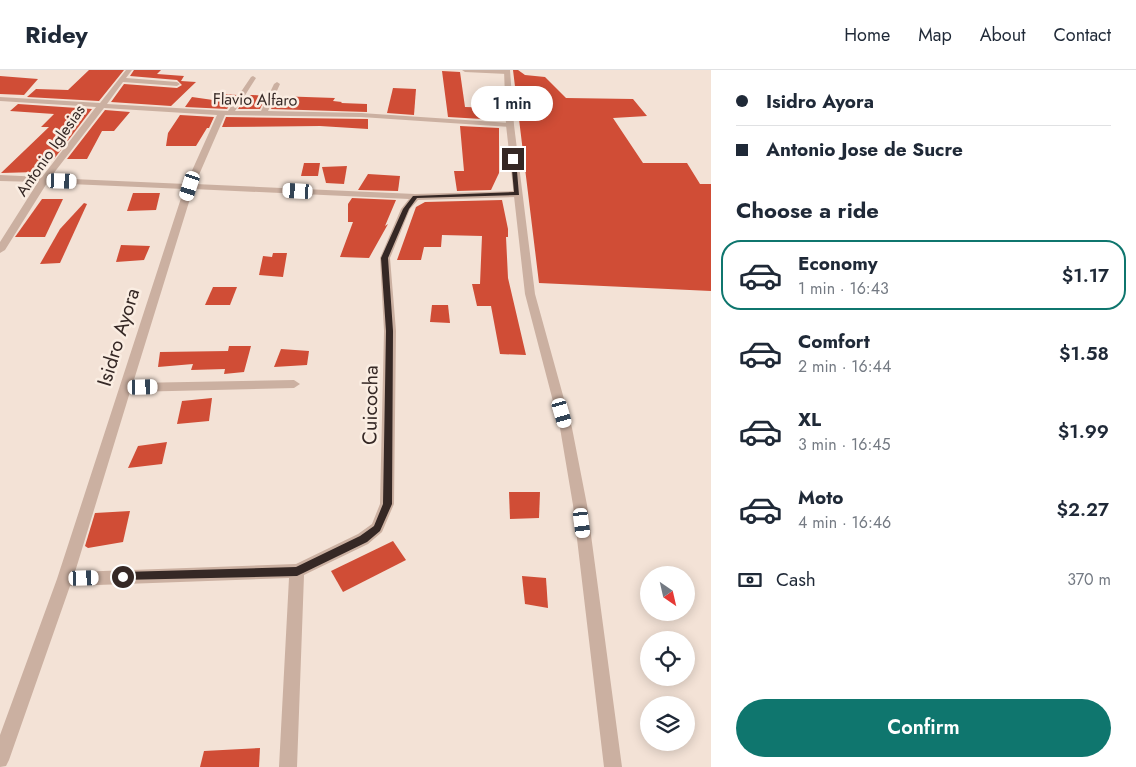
<!DOCTYPE html>
<meta charset="utf-8">
<style>
body{margin:0;font-family:Jost,sans-serif;background:#f6f6f7;color:#1f2937;height:100vh;display:flex;flex-direction:column;font-size:19px;white-space:nowrap}
*{box-sizing:border-box;margin:0}
p{font-size:16px;color:#747a83}
.icon{flex:none;width:28px;height:28px;fill:none;stroke:currentColor;stroke-width:2;stroke-linecap:round;stroke-linejoin:round}
.map{position:relative;flex:1;overflow:hidden}
.details{display:flex;flex-direction:column;background:#fff;width:425px}
.details>*{flex:none}
.hud{display:grid;align-content:center;height:110px;padding:0 25px;background:#fff}
.needle{width:32px;rotate:146deg}
.controls{position:absolute;left:640px;top:496px;display:grid;gap:10px}
.controls a{display:grid;place-items:center;width:55px;height:55px;border-radius:50%;background:#fff;box-shadow:0 2px 12px #0003;font-size:25px}
.end{position:absolute;width:22px;height:22px;margin:-11px;border:6px solid #352825;background:#fff;box-shadow:0 0 0 2px #fff}
.from{border-radius:50%}
.bubble{position:absolute;height:35px;border-radius:18px;background:#fff;box-shadow:0 2px 12px #0003;font-size:16px;font-weight:600;line-height:35px;text-align:center}
.car{position:absolute;width:15px;height:30px;margin:-15px -8px;border-radius:6px;box-shadow:0 0 4px 1px #0007;background:linear-gradient(#fff 24%,#345 0 40%,#fff 0 76%,#345 0 86%,#fff 0)}
.hud b{display:flex;align-items:center;gap:18px;height:48px;font-size:19px}
.hud b+b{border-top:1px solid #e0e1e3}
.hud i{width:12px;height:12px;background:#1f2937}
ul{padding:0;list-style:none}
li{display:flex;align-items:center;gap:15px;height:70px;margin:0 10px 8px;padding:0 15px;border:2px solid transparent;border-radius:20px}
li div{flex:1}
li b{display:block;font-size:19px}
li em{font-style:normal;font-weight:600}
li.selected{border-color:#0f766e}
li>.icon{width:45px;height:45px;stroke-width:1.5}
h2{padding:0 25px;font-size:22px;line-height:60px}
.pay{display:flex;align-items:center;gap:12px;height:55px;padding:0 25px;font-size:19px}
.pay p{margin-inline-start:auto}
.action{display:flex;gap:10px;margin-top:auto;padding:10px 25px}
.action a{flex:1;height:58px;border-radius:30px;background:#0f766e;color:#fff;font-size:20px;font-weight:600;line-height:58px;text-align:center}
header{display:flex;align-items:center;gap:30px;box-sizing:border-box;height:70px;padding:0 25px;background:#fff;border-bottom:1px solid #e0e1e3}
header strong{font-size:24px}
nav{display:flex;gap:28px;margin-inline-start:auto;font-size:18px}
main{display:flex;flex:1;min-height:0}
.map>svg:first-child{display:block}
</style>
<header>
<strong>Ridey</strong>
<nav><a>Home</a><a>Map</a><a>About</a><a>Contact</a></nav>
</header>
<main>
<div class="map">
<svg width="711" height="697" viewBox="0 0 711 697">
<rect width="100%" height="100%" fill="#f3e2d6"/>
<g fill="#d04d36">
<path d="M89 0H124L99 31 27 27 36 19 68 20Z"/>
<path d="M134 0H161L157 4 184 6 181 11 196 12 171 36 111 32 124 14 177 18 182 15 177 10 130 6Z"/>
<path d="M513 0H518L525 5 545 7 566 28 633 29 647 46 613 48 643 93H687L700 114H711V221L539 213Z"/>
<path d="M442 1 460 2 465 37 499 38V50L448 47Z"/>
<path d="M0 6 38 9 24 25 0 24Z"/>
<path d="M393 18 416 19 414 45 387 43Z"/>
<path d="M223 24 237 25 227 39 185 37 192 27 220 31Z"/>
<path d="M247 25H253L266 26 260 39H238Z"/>
<path d="M277 26 335 28 333 31 342 32 341 33 367 34V42L271 39Z"/>
<path d="M18 34 92 39 54 89H48L37 102 1 103 49 57H41L54 44 10 41Z"/>
<path d="M105 40 130 42 114 61H102L87 89H67Z"/>
<path d="M180 45 214 47 209 58H207L196 76H166L168 63Z"/>
<path d="M226 47 368 49V59L320 56 222 57Z"/>
<path d="M460 56 499 58V103L491 120 457 121 454 101H464Z"/>
<path d="M304 93H320L318 106H301Z"/>
<path d="M347 96 344 114 326 113 322 97Z"/>
<path d="M368 104 400 106 398 121 358 120Z"/>
<path d="M133 123H160L156 140 127 141Z"/>
<path d="M352 128 396 130 385 156 388 154 369 188 340 187 353 152H348V134Z"/>
<path d="M42 129H63L45 167H15Z"/>
<path d="M502 130 508 159V167H506L508 208 526 285 500 284 491 236H477L472 214H480L482 166 442 165 441 177H424L421 190H397L416 137 425 132Z"/>
<path d="M84 133 87 134 60 193 40 194 60 159Z"/>
<path d="M121 175 150 176 144 190 116 192Z"/>
<path d="M273 183H287L283 207 259 205 263 186 272 187Z"/>
<path d="M213 217H237L230 235H205Z"/>
<path d="M432 235H448L450 253 430 252Z"/>
<path d="M229 276H251L244 302 224 304 225 299 191 300 193 294 158 297 160 282 228 281Z"/>
<path d="M281 279 309 281 307 295 274 297Z"/>
<path d="M212 328 209 351 177 354 182 331Z"/>
<path d="M167 372 162 394 128 398 138 376Z"/>
<path d="M509 422H540L539 448 510 449Z"/>
<path d="M130 441 123 472 88 478 85 476 95 443Z"/>
<path d="M393 471 406 490 343 522 331 501Z"/>
<path d="M522 506 546 508 548 538 525 534Z"/>
<path d="M260 678 259 697H200L204 681Z"/>
</g>
<g fill="none" stroke-linecap="round" stroke-linejoin="round">
<g fill="#cbb0a1" fill-rule="evenodd">
<path d="M126 0H132L126 8 177 12 180 14 177 16 123 12 107 34 228 41 251 7 253 6 256 8 235 41H261L274 14 277 12 280 14 268 41 361 43 510 53 514 55 510 57 361 47 225 45 195 114 415 124 517 121 521 124 517 127 418 130 410 139 390 188 396 261 394 434 382 462 368 474 304 505 297 697H279L289 508 70 516 9 690 6 696 0 697V665L57 509 184 119 47 113 5 180 0 183V172L38 112 0 111V105L42 107 96 37 0 31V27L100 33ZM104 38 217 45 186 114 50 108ZM193 119 409 129 401 139 380 188 384 261 380 434 372 454 358 464 296 494 75 502 130 322 294 318 300 314 294 310 133 313Z"/>
<path d="M462 0H507L510 2 507 4 465 2Z"/>
</g>
<path fill="#cbb0a1" fill-rule="evenodd" d="M504 0H510L514 55 535 224 572 358 587 435 622 697H604L573 435 560 358 525 224 506 55Z"/>
</g>
<path fill="#352825" d="M513 88 516 89 519 125 417 128 409 139 388 188 393 261 392 434 380 461 367 472 297 506 120 510 118 507 123 502 296 497 360 466 374 456 383 434 386 261 381 188 403 139 413 126 514 122 511 89Z"/>
<g text-anchor="middle" stroke-width="5" stroke-linejoin="round" paint-order="stroke">
<g font-size="16" fill="#352825" stroke="#faede2">
<text transform="translate(255 29) rotate(1)" y="6">Flavio Alfaro</text>
<text transform="translate(50 80) rotate(-55)" y="6">Antonio Iglesias</text>
</g>
<g font-size="20" fill="#352825" stroke="#faede2">
<text transform="translate(118 267) rotate(-73)" y="7">Isidro Ayora</text>
<text transform="translate(370 335) rotate(-89)" y="7">Cuicocha</text>
</g>
</g>
</svg>
<div class="controls">
<a><svg class="needle" viewBox="-14 -14 28 28"><path d="M0-13l5 13h-10z" fill="#e53935"/><path d="M0 13l5-13h-10z" fill="#747a83"/></svg></a>
<a><svg class="icon" aria-label="locate" viewBox="0 0 24 24"><circle cx="12" cy="12" r="6"/><path d="M12 2v4M12 18v4M2 12h4M18 12h4"/></svg></a>
<a><svg class="icon" aria-label="layers" viewBox="0 0 24 24"><path d="M12 4l9 5-9 5-9-5zM3 14l9 5 9-5"/></svg></a>
</div>
<i class="end from" style="left:123px;top:507px"></i>
<i class="end" style="left:513px;top:89px"></i>
<div class="bubble" style="left:471px;top:16px;width:82px">1 min</div>
<i class="car" style="left:62px;top:111px;rotate:92deg"></i>
<i class="car" style="left:190px;top:116px;rotate:198deg"></i>
<i class="car" style="left:298px;top:121px;rotate:273deg"></i>
<i class="car" style="left:143px;top:317px;rotate:89deg"></i>
<i class="car" style="left:562px;top:343px;rotate:164deg"></i>
<i class="car" style="left:582px;top:453px;rotate:173deg"></i>
<i class="car" style="left:84px;top:508px;rotate:88deg"></i>
</div>
<section class="details">
<div class="hud">
<b><i class="from"></i>Isidro Ayora</b>
<b><i></i>Antonio Jose de Sucre</b>
</div>
<h2>Choose a ride</h2>
<ul>
<li class="selected"><svg class="icon" aria-label="car" viewBox="0 0 24 24"><path d="M5 17H2v-5l4-1 3-4h7l3 4 3 1v5h-3M9 17h6M6 11h13"/><circle cx="7" cy="17" r="2"/><circle cx="17" cy="17" r="2"/></svg><div><b>Economy</b><p>1 min · 16:43</p></div><em>$1.17</em></li>
<li><svg class="icon" aria-label="car" viewBox="0 0 24 24"><path d="M5 17H2v-5l4-1 3-4h7l3 4 3 1v5h-3M9 17h6M6 11h13"/><circle cx="7" cy="17" r="2"/><circle cx="17" cy="17" r="2"/></svg><div><b>Comfort</b><p>2 min · 16:44</p></div><em>$1.58</em></li>
<li><svg class="icon" aria-label="car" viewBox="0 0 24 24"><path d="M5 17H2v-5l4-1 3-4h7l3 4 3 1v5h-3M9 17h6M6 11h13"/><circle cx="7" cy="17" r="2"/><circle cx="17" cy="17" r="2"/></svg><div><b>XL</b><p>3 min · 16:45</p></div><em>$1.99</em></li>
<li><svg class="icon" aria-label="car" viewBox="0 0 24 24"><path d="M5 17H2v-5l4-1 3-4h7l3 4 3 1v5h-3M9 17h6M6 11h13"/><circle cx="7" cy="17" r="2"/><circle cx="17" cy="17" r="2"/></svg><div><b>Moto</b><p>4 min · 16:46</p></div><em>$2.27</em></li>
</ul>
<div class="pay"><svg class="icon" aria-label="cash" viewBox="0 0 24 24"><path d="M3 7h18v10H3z"/><circle cx="12" cy="12" r="2"/></svg>Cash<p>370 m</p></div>
<div class="action"><a>Confirm</a></div>
</section>
</main>
